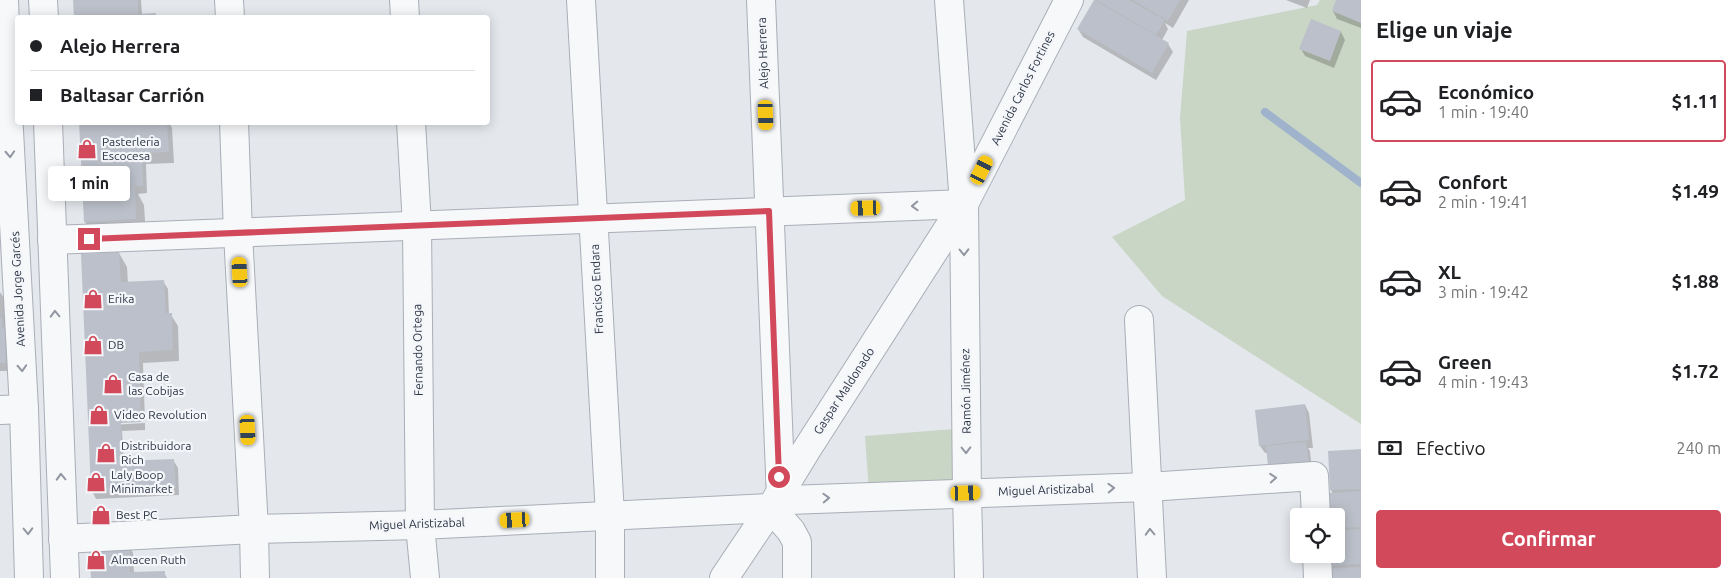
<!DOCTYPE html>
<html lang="es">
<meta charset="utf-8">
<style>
body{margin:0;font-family:Ubuntu,sans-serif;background:#f6f6f6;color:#202124;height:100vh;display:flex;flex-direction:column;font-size:19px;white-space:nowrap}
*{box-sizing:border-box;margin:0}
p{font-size:16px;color:#757577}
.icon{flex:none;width:28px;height:28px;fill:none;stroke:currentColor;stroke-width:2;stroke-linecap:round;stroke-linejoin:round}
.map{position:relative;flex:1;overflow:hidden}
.panel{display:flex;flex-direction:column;background:#fff;width:375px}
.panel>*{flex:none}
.hud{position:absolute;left:15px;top:15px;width:475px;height:110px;border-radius:5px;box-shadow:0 2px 12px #0003;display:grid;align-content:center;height:110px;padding:0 15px;background:#fff}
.controls{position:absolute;left:1290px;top:508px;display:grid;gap:10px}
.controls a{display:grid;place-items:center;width:55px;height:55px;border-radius:5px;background:#fff;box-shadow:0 2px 12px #0003;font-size:25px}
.end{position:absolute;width:22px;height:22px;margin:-11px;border:6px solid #d1495b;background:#fff;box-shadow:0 0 0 2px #fff}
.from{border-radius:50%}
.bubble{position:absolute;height:35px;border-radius:5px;background:#fff;box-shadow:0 2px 12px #0003;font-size:16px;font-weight:700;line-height:35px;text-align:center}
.car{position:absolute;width:15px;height:30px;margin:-15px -8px;border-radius:6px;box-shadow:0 0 4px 1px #0007;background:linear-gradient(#f5c518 24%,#345 0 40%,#f5c518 0 76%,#345 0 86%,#f5c518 0)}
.hud b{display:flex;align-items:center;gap:18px;height:48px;font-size:19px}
.hud b+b{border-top:1px solid #e0e0e0}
.hud i{width:12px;height:12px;background:#202124}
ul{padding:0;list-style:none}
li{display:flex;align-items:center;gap:15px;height:82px;margin:0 10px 8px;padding:0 5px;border:2px solid transparent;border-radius:5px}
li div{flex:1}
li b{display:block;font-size:19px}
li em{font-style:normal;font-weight:700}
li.on{border-color:#d1495b}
li>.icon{width:45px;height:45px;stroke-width:1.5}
h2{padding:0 15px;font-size:22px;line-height:60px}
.pay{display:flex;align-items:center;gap:12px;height:55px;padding:0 15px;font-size:19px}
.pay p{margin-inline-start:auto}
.button{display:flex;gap:10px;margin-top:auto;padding:10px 15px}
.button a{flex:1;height:58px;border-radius:5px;background:#d1495b;color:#fff;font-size:20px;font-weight:700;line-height:58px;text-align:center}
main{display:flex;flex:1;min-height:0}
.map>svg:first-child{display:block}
</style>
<main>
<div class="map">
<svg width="1361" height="578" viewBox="0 0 1361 578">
<rect width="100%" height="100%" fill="#e4e7ec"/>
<g fill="#c9d6c5">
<path d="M1320 0H1361V424L1162 296 1112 237 1185 200 1180 118 1187 31 1317 5Z"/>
<path d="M954 429 958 485 869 492 865 436Z"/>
</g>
<g fill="#0003">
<path d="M74 0H141L142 15H155L157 18H75Z"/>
<path d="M1095 0H1189L1173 28 1165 23 1168 29 1162 40 1168 44 1173 52 1156 80 1083 37 1078 29Z"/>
<path d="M1286 0H1310L1307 8Z"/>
<path d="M1337 0H1361V28L1337 19 1333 11Z"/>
<path d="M1341 32 1345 40 1334 68 1305 56 1301 49Z"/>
<path d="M80 122H169L172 128 174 163 146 164 147 193 138 194 144 205 146 236 95 239 85 222Z"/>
<path d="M119 253 127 267 128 283 163 281 168 289 169 315H171L178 326 179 361 143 363 145 421 92 423V426L145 423V430L122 431 124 462 173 460 178 468 179 495 96 499 92 491 82 255Z"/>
<path d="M0 292 5 300 6 330 9 337 10 371H0Z"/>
<path d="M1305 405 1309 413 1313 448H1308L1310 451 1313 479 1268 453H1265L1260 446Z"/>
<path d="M1361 451V578H1333V573L1329 565 1328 554H1336V516H1329L1333 494 1331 490Z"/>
<path d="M129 545 133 553 134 574 164 573 167 578H92Z"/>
</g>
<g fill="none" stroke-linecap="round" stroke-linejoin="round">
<path stroke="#9fb4cc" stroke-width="8" d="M1265 112 1361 183"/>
</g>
<g fill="#bbc0ca">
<path d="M73 0H138V14L156 13V18H74Z"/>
<path d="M1094 0 1169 43 1152 73 1077 29Z"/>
<path d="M1096 0H1129L1165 20 1156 35Z"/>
<path d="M1133 0H1180L1168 21Z"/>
<path d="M1336 0H1361V23L1332 11Z"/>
<path d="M1311 19 1341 31 1330 61 1299 49Z"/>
<path d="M79 122H167L169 152 142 153 143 186H135L136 219 84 222Z"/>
<path d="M119 252 121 282 164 280 166 313H172L173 350 139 352 141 422 121 423 122 461 174 459 176 488 91 491 81 254Z"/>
<path d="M0 318H2V328L5 327 6 363H0Z"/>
<path d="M1305 404 1309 440 1259 446 1255 410Z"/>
<path d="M1306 442 1310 471 1269 476 1266 446Z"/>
<path d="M1361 449V489L1330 490 1328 451Z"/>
<path d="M1361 491V527L1336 528V516H1328L1327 493Z"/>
<path d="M1361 529V564L1327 566V554H1336V530Z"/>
<path d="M130 544V572L165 571V578H91L89 545Z"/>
<path d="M1361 567V578H1332V568Z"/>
</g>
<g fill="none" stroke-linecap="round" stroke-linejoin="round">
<defs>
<g id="minor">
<path d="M229 0 230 18"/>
<path d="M404 0 405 18"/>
<path d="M581 0 610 515V578"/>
<path d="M761 0 781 498 788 500 1148 487 1314 476 1316 516"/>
<path d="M949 0 964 204 967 493 969 578"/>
<path d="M234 122 238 233 254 529 255 578"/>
<path d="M411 122 417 225 420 525 425 578"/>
<path d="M52 240 964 204"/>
<path d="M1139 320 1152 578"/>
<path d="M0 410 24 409"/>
<path d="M63 539 254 529 420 525 771 508 791 531 797 542V578"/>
<path d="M1317 554 1318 578"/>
</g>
<g id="tertiary">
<path d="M4 0 8 112 24 409 29 578"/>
<path d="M43 0 44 18"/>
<path d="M48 122 65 578"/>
<path d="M724 578 771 508 807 449 964 204 1069 0"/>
</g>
</defs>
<use href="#minor" stroke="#a9aeb7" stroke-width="30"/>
<use href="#tertiary" stroke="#a9aeb7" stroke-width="30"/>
<use href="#minor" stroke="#f7f8fa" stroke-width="28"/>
<use href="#tertiary" stroke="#f7f8fa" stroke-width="28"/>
</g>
<defs><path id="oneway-chevron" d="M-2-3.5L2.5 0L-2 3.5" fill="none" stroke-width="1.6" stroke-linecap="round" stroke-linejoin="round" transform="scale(1.25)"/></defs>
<g stroke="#9196a0">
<use href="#oneway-chevron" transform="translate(10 154) rotate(87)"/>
<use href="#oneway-chevron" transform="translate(915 206) rotate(178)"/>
<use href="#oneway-chevron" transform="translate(964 252) rotate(89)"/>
<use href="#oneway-chevron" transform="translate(55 314) rotate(-92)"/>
<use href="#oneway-chevron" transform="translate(22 368) rotate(87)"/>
<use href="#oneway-chevron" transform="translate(966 450) rotate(89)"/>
<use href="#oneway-chevron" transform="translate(61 477) rotate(-92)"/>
<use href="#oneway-chevron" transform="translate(1273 478) rotate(-4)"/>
<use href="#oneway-chevron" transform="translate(1111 488) rotate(-2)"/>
<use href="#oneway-chevron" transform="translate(826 498) rotate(-2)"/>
<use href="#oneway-chevron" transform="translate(28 531) rotate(88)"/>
<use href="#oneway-chevron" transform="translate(1150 532) rotate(-92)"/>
</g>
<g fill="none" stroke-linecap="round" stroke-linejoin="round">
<path stroke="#d1495b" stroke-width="6" d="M89 239 769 211 779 477"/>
</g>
<defs>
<symbol id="shop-bare" viewBox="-9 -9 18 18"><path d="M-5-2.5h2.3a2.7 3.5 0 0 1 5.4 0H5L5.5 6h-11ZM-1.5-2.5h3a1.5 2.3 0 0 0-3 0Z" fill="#d1495b" stroke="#f4f6f9" stroke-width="2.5" paint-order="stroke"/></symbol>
</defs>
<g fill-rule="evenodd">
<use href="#shop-bare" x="73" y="135" width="28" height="28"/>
<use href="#shop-bare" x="79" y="285" width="28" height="28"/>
<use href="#shop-bare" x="79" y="331" width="28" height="28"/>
<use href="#shop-bare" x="99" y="370" width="28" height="28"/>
<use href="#shop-bare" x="85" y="401" width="28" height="28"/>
<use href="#shop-bare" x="92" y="439" width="28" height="28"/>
<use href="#shop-bare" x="82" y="468" width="28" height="28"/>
<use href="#shop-bare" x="87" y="501" width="28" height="28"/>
<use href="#shop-bare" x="82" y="546" width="28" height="28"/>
</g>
<g text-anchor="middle" stroke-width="4.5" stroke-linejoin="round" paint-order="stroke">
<g font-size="12" fill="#2b3445" stroke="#f4f6f9">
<text transform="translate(763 53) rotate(-92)" y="4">Alejo Herrera</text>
<text transform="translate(1023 88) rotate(-63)" y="4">Avenida Carlos Fortines</text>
<text transform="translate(18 289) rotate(-93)" y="4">Avenida Jorge Garcés</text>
<text transform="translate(597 289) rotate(-93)" y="4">Francisco Endara</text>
<text transform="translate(418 350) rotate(-91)" y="4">Fernando Ortega</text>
<text transform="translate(844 391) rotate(-57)" y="4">Gaspar Maldonado</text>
<text transform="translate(966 391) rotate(-91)" y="4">Ramón Jiménez</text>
<text transform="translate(1046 490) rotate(-2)" y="4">Miguel Aristizabal</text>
<text transform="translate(417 524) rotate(-2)" y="4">Miguel Aristizabal</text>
</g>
<g font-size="12" fill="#2b3445" stroke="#f4f6f9" text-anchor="start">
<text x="102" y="146">Pasterleria<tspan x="102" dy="14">Escocesa</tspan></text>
<text x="108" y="303">Erika</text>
<text x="108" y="349">DB</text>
<text x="128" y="381">Casa de<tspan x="128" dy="14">las Cobijas</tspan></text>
<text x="114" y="419">Video Revolution</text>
<text x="121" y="450">Distribuidora<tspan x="121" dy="14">Rich</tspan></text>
<text x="111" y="479">Laly Boop<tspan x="111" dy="14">Minimarket</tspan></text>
<text x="116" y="519">Best PC</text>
<text x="111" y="564">Almacen Ruth</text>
</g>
</g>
</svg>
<div class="controls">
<a><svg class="icon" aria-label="locate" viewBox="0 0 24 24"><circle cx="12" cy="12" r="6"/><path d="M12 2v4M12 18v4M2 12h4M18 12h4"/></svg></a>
</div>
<i class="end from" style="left:779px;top:477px"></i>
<i class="end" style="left:89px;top:239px"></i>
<div class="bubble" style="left:48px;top:166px;width:82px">1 min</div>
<i class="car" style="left:766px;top:115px;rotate:178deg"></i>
<i class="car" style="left:982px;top:170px;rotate:27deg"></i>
<i class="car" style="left:866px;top:208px;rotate:268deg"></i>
<i class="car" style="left:240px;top:272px;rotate:357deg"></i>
<i class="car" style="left:248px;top:430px;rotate:177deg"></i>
<i class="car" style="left:966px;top:493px;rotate:88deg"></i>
<i class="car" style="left:515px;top:520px;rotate:267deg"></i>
<div class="hud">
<b><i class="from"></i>Alejo Herrera</b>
<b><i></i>Baltasar Carrión</b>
</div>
</div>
<section class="panel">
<h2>Elige un viaje</h2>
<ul>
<li class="on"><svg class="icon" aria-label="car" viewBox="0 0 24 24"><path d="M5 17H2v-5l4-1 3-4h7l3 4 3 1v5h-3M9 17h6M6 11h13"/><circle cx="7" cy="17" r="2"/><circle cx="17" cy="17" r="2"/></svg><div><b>Económico</b><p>1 min · 19:40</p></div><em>$1.11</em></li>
<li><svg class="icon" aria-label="car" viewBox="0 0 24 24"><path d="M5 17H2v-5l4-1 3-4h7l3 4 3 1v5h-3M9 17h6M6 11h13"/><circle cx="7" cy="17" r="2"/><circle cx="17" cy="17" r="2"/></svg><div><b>Confort</b><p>2 min · 19:41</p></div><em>$1.49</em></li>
<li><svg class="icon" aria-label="car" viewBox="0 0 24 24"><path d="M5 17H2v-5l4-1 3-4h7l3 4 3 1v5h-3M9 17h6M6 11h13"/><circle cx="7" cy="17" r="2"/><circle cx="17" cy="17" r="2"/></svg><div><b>XL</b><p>3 min · 19:42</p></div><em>$1.88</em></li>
<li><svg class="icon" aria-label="car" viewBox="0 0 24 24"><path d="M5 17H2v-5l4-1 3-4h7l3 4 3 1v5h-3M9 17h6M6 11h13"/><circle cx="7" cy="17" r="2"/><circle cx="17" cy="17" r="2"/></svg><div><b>Green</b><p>4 min · 19:43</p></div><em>$1.72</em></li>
</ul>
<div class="pay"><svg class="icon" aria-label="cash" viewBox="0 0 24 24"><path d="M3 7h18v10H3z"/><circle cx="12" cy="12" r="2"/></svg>Efectivo<p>240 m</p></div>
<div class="button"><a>Confirmar</a></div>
</section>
</main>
